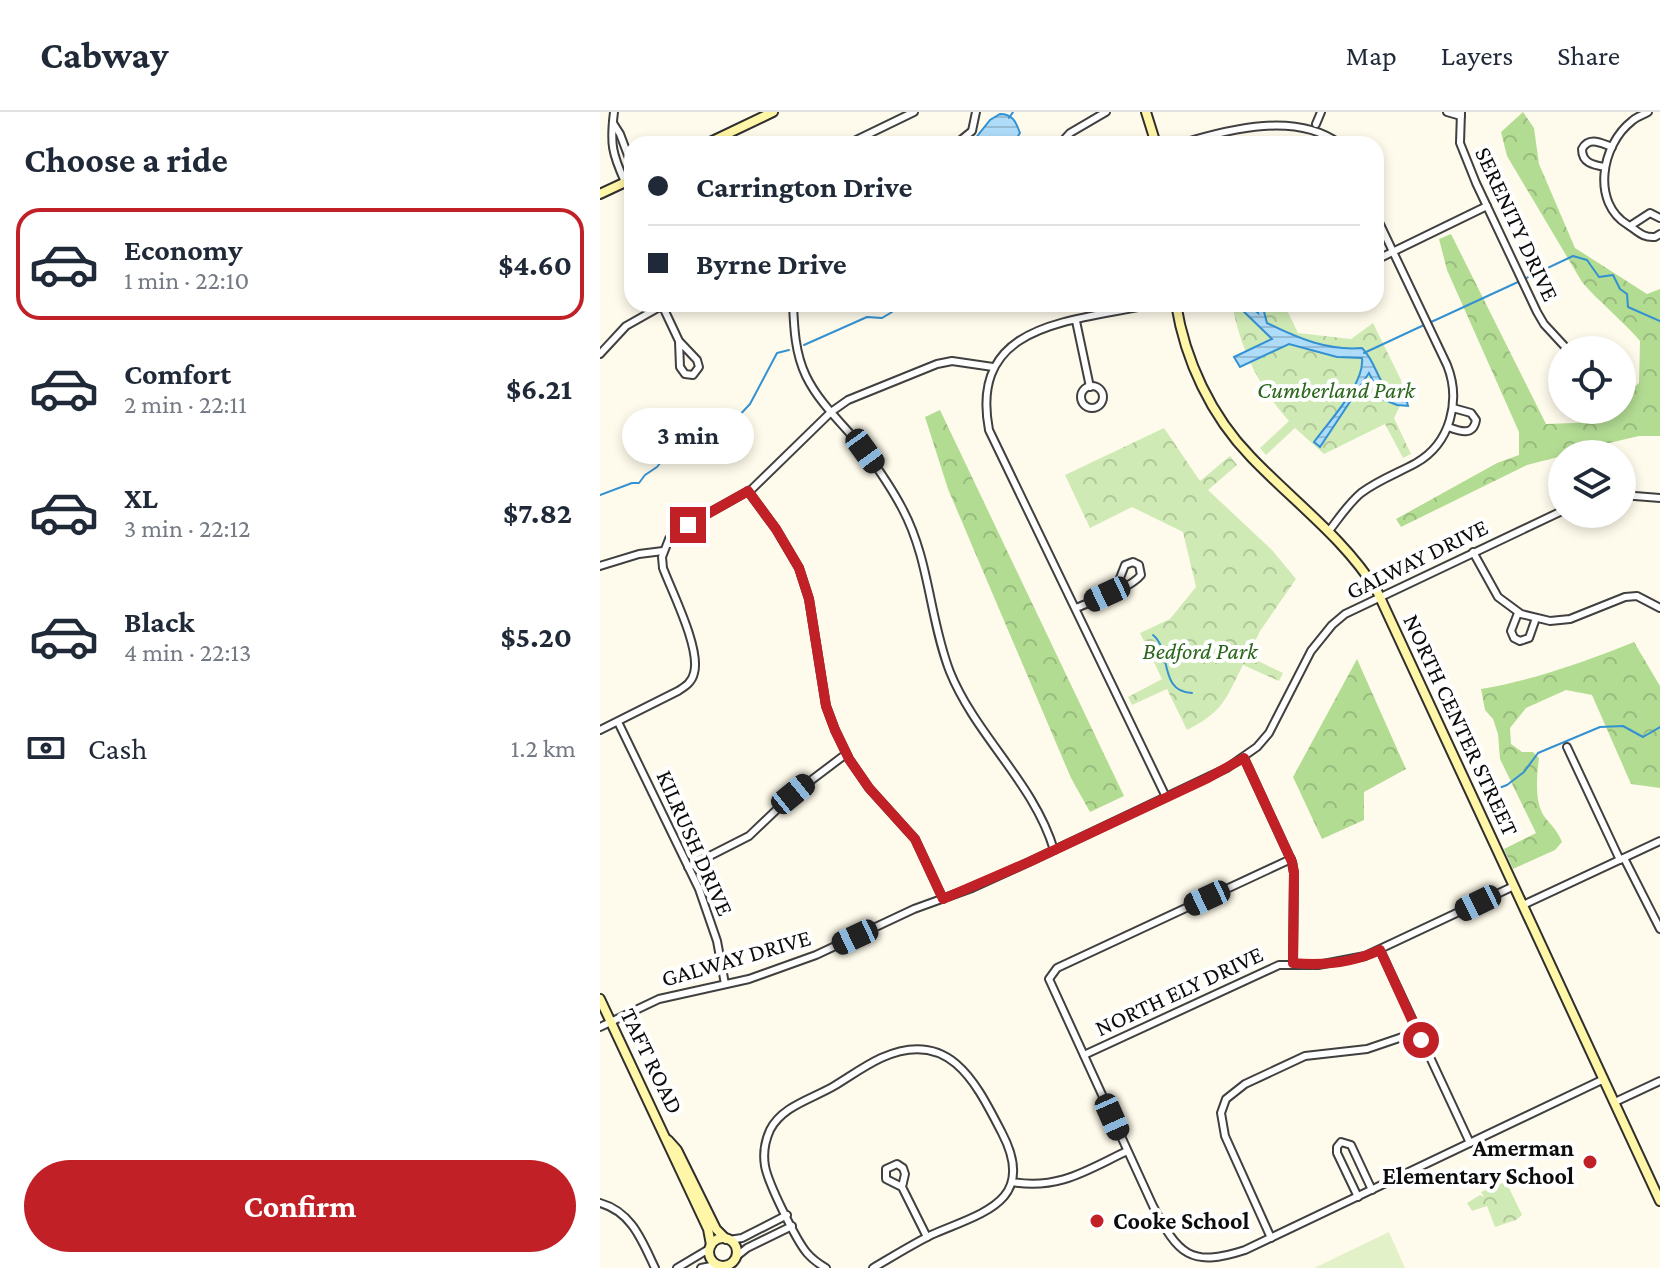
<!DOCTYPE html>
<meta charset="utf-8">
<style>
body{margin:0;font-family:"Crimson Pro",serif;background:#f2f2f3;color:#1f2937;height:100vh;display:flex;flex-direction:column;font-size:30px;white-space:nowrap}
*{box-sizing:border-box;margin:0}
p{font-size:26px;color:#747a83}
.icon{flex:none;width:44px;height:44px;fill:none;stroke:currentColor;stroke-width:2;stroke-linecap:round;stroke-linejoin:round}
.map{position:relative;flex:1;overflow:hidden}
.side{display:flex;flex-direction:column;background:#fff;width:600px}
.side>*{flex:none}
.banner{position:absolute;left:24px;top:24px;width:760px;height:176px;border-radius:24px;box-shadow:0 4px 12px #0003;display:grid;align-content:center;height:176px;padding:0 24px;background:#fff}
.controls{position:absolute;left:948px;top:224px;display:grid;gap:16px}
.controls a{display:grid;place-items:center;width:88px;height:88px;border-radius:50%;background:#fff;box-shadow:0 4px 12px #0003;font-size:40px}
.end{position:absolute;width:36px;height:36px;margin:-18px;border:10px solid #c12026;background:#fff;box-shadow:0 0 0 4px #fff}
.from{border-radius:50%}
.bubble{position:absolute;height:56px;border-radius:28px;background:#fff;box-shadow:0 4px 12px #0003;font-size:26px;font-weight:700;line-height:56px;text-align:center}
.car{position:absolute;width:24px;height:48px;margin:-24px -12px;border-radius:10px;box-shadow:0 0 6px 2px #0007;background:linear-gradient(#222 24%,#8ab4d8 0 40%,#222 0 76%,#8ab4d8 0 86%,#222 0)}
.banner b{display:flex;align-items:center;gap:28px;height:76px;font-size:30px}
.banner b+b{border-top:2px solid #e0e1e3}
.banner i{width:20px;height:20px;background:#1f2937}
ul{padding:0;list-style:none}
li{display:flex;align-items:center;gap:24px;height:112px;margin:0 16px 12px;padding:0 8px;border:4px solid transparent;border-radius:24px}
li div{flex:1}
li b{display:block;font-size:30px}
li em{font-style:normal;font-weight:700}
li.on{border-color:#c12026}
li>.icon{width:72px;height:72px;stroke-width:1.5}
h2{padding:0 24px;font-size:36px;line-height:96px}
.pay{display:flex;align-items:center;gap:20px;height:88px;padding:0 24px;font-size:30px}
.pay p{margin-inline-start:auto}
.primary-button{display:flex;gap:16px;margin-top:auto;padding:16px 24px}
.primary-button a{flex:1;height:92px;border-radius:48px;background:#c12026;color:#fff;font-size:32px;font-weight:700;line-height:92px;text-align:center}
header{display:flex;align-items:center;gap:48px;box-sizing:border-box;height:112px;padding:0 40px;background:#fff;border-bottom:2px solid #e0e1e3}
header strong{font-size:38px}
nav{display:flex;gap:44px;margin-inline-start:auto;font-size:28px}
main{display:flex;flex:1;min-height:0}
.map>svg:first-child{display:block}
</style>
<header>
<strong>Cabway</strong>
<nav><a>Map</a><a>Layers</a><a>Share</a></nav>
</header>
<main>
<section class="side">
<h2>Choose a ride</h2>
<ul>
<li class="on"><svg class="icon" aria-label="car" viewBox="0 0 24 24"><path d="M5 17H2v-5l4-1 3-4h7l3 4 3 1v5h-3M9 17h6M6 11h13"/><circle cx="7" cy="17" r="2"/><circle cx="17" cy="17" r="2"/></svg><div><b>Economy</b><p>1 min · 22:10</p></div><em>$4.60</em></li>
<li><svg class="icon" aria-label="car" viewBox="0 0 24 24"><path d="M5 17H2v-5l4-1 3-4h7l3 4 3 1v5h-3M9 17h6M6 11h13"/><circle cx="7" cy="17" r="2"/><circle cx="17" cy="17" r="2"/></svg><div><b>Comfort</b><p>2 min · 22:11</p></div><em>$6.21</em></li>
<li><svg class="icon" aria-label="car" viewBox="0 0 24 24"><path d="M5 17H2v-5l4-1 3-4h7l3 4 3 1v5h-3M9 17h6M6 11h13"/><circle cx="7" cy="17" r="2"/><circle cx="17" cy="17" r="2"/></svg><div><b>XL</b><p>3 min · 22:12</p></div><em>$7.82</em></li>
<li><svg class="icon" aria-label="car" viewBox="0 0 24 24"><path d="M5 17H2v-5l4-1 3-4h7l3 4 3 1v5h-3M9 17h6M6 11h13"/><circle cx="7" cy="17" r="2"/><circle cx="17" cy="17" r="2"/></svg><div><b>Black</b><p>4 min · 22:13</p></div><em>$5.20</em></li>
</ul>
<div class="pay"><svg class="icon" aria-label="cash" viewBox="0 0 24 24"><path d="M3 7h18v10H3z"/><circle cx="12" cy="12" r="2"/></svg>Cash<p>1.2 km</p></div>
<div class="primary-button"><a>Confirm</a></div>
</section>
<div class="map">
<svg width="1060" height="1156" viewBox="0 0 1060 1156">
<defs>
<pattern id="forest-crowns" width="20" height="18" patternUnits="userSpaceOnUse" patternTransform="scale(2)"><rect width="20" height="18" fill="#b3dc93"/><path d="M2 6a3 3 0 1 1 6 0M12 15a3 3 0 1 1 6 0" fill="none" stroke="#99bc7e"/></pattern>
<pattern id="park-crowns" width="20" height="18" patternUnits="userSpaceOnUse" patternTransform="scale(2)"><rect width="20" height="18" fill="#d0eab5"/><path d="M2 6a3 3 0 1 1 6 0M12 15a3 3 0 1 1 6 0" fill="none" stroke="#b1c89a"/></pattern>
<pattern id="water-rules" width="6" height="5" patternUnits="userSpaceOnUse" patternTransform="scale(2)"><rect width="6" height="5" fill="#afdcf8"/><path d="M0 2.5h6" fill="none" stroke="#95bcd3"/></pattern>
</defs>
<rect width="100%" height="100%" fill="#fffbec"/>
<g fill="url(#forest-crowns)">
<path d="M923 0 934 16 939 52 975 136 1047 182 1060 177V324H1039L962 342V344L927 353 801 415 796 407 897 351 919 343V320L847 158 839 127 851 122 946 312 999 310 1007 298H1022V285L1039 271 1040 229C1022 208 1000 191 982 170L907 44 901 20Z"/>
<path d="M340 298 524 684 490 700 471 666 348 377 325 305Z"/>
<path d="M1034 530 1060 574V676L1031 672 992 583 966 578 926 596 910 616 911 632 922 640H933L939 646C937 661 935 684 941 698 944 708 956 714 962 730L955 738 913 757 904 737 936 721 900 647 898 622 893 607 885 598 881 577C934 568 984 550 1034 530Z"/>
<path d="M757 547 806 657 764 680V708L722 727 693 665Z"/>
</g>
<g fill="url(#park-crowns)">
<path d="M632 192H684L698 221 751 227 773 211 801 268 804 286 794 306 811 342 803 346 785 312 724 342 695 316 666 343 660 336 689 309C659 276 640 236 632 192Z"/>
<path d="M564 316 600 369 630 344 637 353 608 378 672 438 696 467 660 519 648 544 683 561 679 569 643 553C625 588 624 599 587 618L567 577 532 593 528 585 562 567 540 521 570 507 596 475 583 420 532 395 490 416 465 363Z"/>
<path d="M902 1071 909 1076 922 1103 916 1108 895 1115 887 1094 872 1099 867 1091 880 1083 884 1085 881 1080Z"/>
</g>
<path fill="#e2f1c7" d="M789 1120 805 1156H714Z"/>
<g fill="url(#water-rules)" stroke="#3391d2" stroke-width="2">
<path d="M400 2C413 2 416 10 420 21L413 32H371L390 8Z"/>
<path d="M636 192H647L658 201 656 192H662L667 211C697 226 728 239 762 236 781 255 775 280 806 286L808 294 797 293 782 287 769 261 720 335 714 330C729 309 765 272 762 246L737 245 689 232 640 255 634 245 672 227Z"/>
</g>
<g fill="none" stroke-linecap="round" stroke-linejoin="round">
<g stroke="#3391d2" stroke-width="2">
<path d="M409 6 413 0"/>
<path d="M924 167 973 144 987 148 999 165 1013 163 1020 177 1027 182 1028 195 1060 209"/>
<path d="M829 211 918 170"/>
<path d="M204 233 267 205 282 206 292 200 297 192"/>
<path d="M764 241 824 213"/>
<path d="M0 383 32 371H39L45 363 57 355 69 340 135 308 150 292 177 241 189 238"/>
<path d="M553 523C572 538 558 580 592 581"/>
<path d="M886 681 907 673 924 660 938 641 1000 615 1023 614 1043 625 1060 615"/>
</g>
<defs>
<g id="street">
<path d="M14 0C10 32 12 41 25 70"/>
<path d="M847 0 861 4"/>
<path d="M861 0 860 31 876 71 937 200 944 212 968 238"/>
<path d="M1048 0C1043 3 1036 5 1032 9 1001 33 991 91 1028 113 1038 119 1042 126 1055 125L1060 122"/>
<path d="M13 11 20 22 32 54"/>
<path d="M716 12 721 0"/>
<path d="M248 32 314 0"/>
<path d="M356 32 372 19 376 0"/>
<path d="M460 32 470 21 506 0"/>
<path d="M580 32C632 16 697 0 740 32"/>
<path d="M1005 55C993 53 982 51 982 37 989 24 1001 31 1012 35"/>
<path d="M1030 114 1050 101 1060 106"/>
<path d="M776 148 887 94"/>
<path d="M193 192C194 216 195 241 206 264 220 293 246 315 266 340 279 358 292 377 302 396 330 448 329 506 350 560 376 624 434 671 454 738"/>
<path d="M552 192C476 210 368 208 389 318L566 685"/>
<path d="M62 193 79 229 80 255 85 262 93 263 99 255 97 248 79 229"/>
<path d="M476 209 490 275"/>
<path d="M0 242 26 214 65 192"/>
<circle cx="492" cy="285" r="11"/>
<path d="M848 315C859 319 873 325 876 308L871 301 853 296"/>
<path d="M148 379 176 417 199 456 209 487 226 594 235 618 249 647 269 676 315 727 343 787"/>
<path d="M1022 383 1060 386"/>
<path d="M729 419C739 406 748 392 761 381 778 368 798 361 816 351 851 331 861 288 847 253L776 104"/>
<path d="M873 440 898 485 921 502 950 509 970 507 1025 485 1037 484 1060 496"/>
<path d="M0 454 39 442 63 439"/>
<path d="M476 496C493 489 531 476 541 463L539 453 533 450 525 453 518 471 507 482"/>
<path d="M918 501 911 519 914 526 920 529 929 526 936 506"/>
<path d="M18 610 99 777 117 829 125 872"/>
<path d="M0 618 78 579C86 574 92 570 94 561 101 537 72 480 63 456L62 445 69 427 80 417 152 377 231 300 248 288 337 252 352 249 393 255"/>
<path d="M967 635 1020 748"/>
<path d="M644 646 692 750 694 761 693 851"/>
<path d="M1024 746 1060 817"/>
<path d="M691 747 457 856 449 867 553 1094C578 1142 590 1156 645 1138L1004 967"/>
<path d="M88 755 149 724 193 682 246 642"/>
<path d="M923 793 1060 729"/>
<path d="M780 838 870 1031"/>
<path d="M0 915 59 887 149 867 216 843 314 797 372 776 429 750 627 656 657 635 669 621 711 539 732 513 745 502 962 399"/>
<path d="M484 943 679 853H718L765 844 914 774"/>
<path d="M1015 990 1060 969"/>
<path d="M412 1070C459 1078 487 1058 527 1039"/>
<path d="M302 1075 286 1067V1057L297 1052 303 1056 305 1062 302 1075 327 1125"/>
<path d="M758 1085 737 1041V1035L741 1030 751 1033 772 1078"/>
<path d="M0 1091C32 1100 42 1129 55 1156"/>
<path d="M671 1126 625 1024 621 1001 626 987 645 972 705 944 767 937 817 920"/>
<path d="M129 1128 142 1126 187 1103"/>
<path d="M137 1144 147 1136 192 1114"/>
<path d="M77 1156 109 1137"/>
<path d="M101 1156 116 1153"/>
<path d="M226 1156C219 1152 213 1148 207 1141 196 1128 168 1071 165 1054 163 1042 165 1029 170 1018 182 994 212 987 234 974 249 965 264 954 281 946 350 915 376 971 402 1021 438 1090 381 1101 331 1123 311 1133 292 1145 273 1156"/>
</g>
<g id="secondary">
<path d="M546 0 556 32"/>
<path d="M106 32 173 0"/>
<path d="M0 82 32 67"/>
<path d="M576 192C585 248 611 304 651 345 694 390 744 426 777 479L1060 1089"/>
<path d="M0 887 108 1117 111 1133"/>
<path d="M68 1028 77 1038 116 1117 126 1127"/>
<circle cx="123" cy="1140" r="14"/>
</g>
</defs>
<use href="#street" stroke="#404040" stroke-width="10"/>
<use href="#secondary" stroke="#2f2f2f" stroke-width="12"/>
<use href="#street" stroke="#fff" stroke-width="6"/>
<use href="#secondary" stroke="#fff6a7" stroke-width="8"/>
</g>
<g fill="none" stroke-linecap="round" stroke-linejoin="round">
<path stroke="#c12026" stroke-width="10" d="M88 413 148 379 176 417 199 456 209 487 226 594 235 618 249 647 269 676 315 727 343 787 429 750 608 666 644 646 692 750 694 761 693 851C723 854 752 851 780 838L821 928"/>
</g>
<g fill="#c12026" stroke="#fff" stroke-width="3">
<circle cx="990" cy="1050" r="8"/>
<circle cx="497" cy="1109" r="8"/>
</g>
<g text-anchor="middle" stroke-width="8" stroke-linejoin="round" paint-order="stroke">
<g font-size="24" fill="#0d0d0d" stroke="#fff">
<text transform="translate(917 112) rotate(65)" y="8">SERENITY DRIVE</text>
<text transform="translate(817 447) rotate(-26)" y="8">GALWAY DRIVE</text>
<text transform="translate(861 613) rotate(65)" y="8">NORTH CENTER STREET</text>
<text transform="translate(95 731) rotate(66)" y="8">KILRUSH DRIVE</text>
<text transform="translate(136 846) rotate(-16)" y="8">GALWAY DRIVE</text>
<text transform="translate(579 879) rotate(-25)" y="8">NORTH ELY DRIVE</text>
<text transform="translate(52 949) rotate(64)" y="8">TAFT ROAD</text>
</g>
<g font-size="24" font-style="italic" fill="#2a661b" stroke="#fff">
<text x="736" y="286">Cumberland Park</text>
<text x="600" y="547">Bedford Park</text>
</g>
<g font-size="24" font-weight="bold" fill="#0d0d0d" stroke="#fff" text-anchor="end">
<text x="974" y="1044">Amerman<tspan x="974" dy="28">Elementary School</tspan></text>
<text x="513" y="1117" text-anchor="start">Cooke School</text>
</g>
</g>
</svg>
<div class="controls">
<a><svg class="icon" aria-label="locate" viewBox="0 0 24 24"><circle cx="12" cy="12" r="6"/><path d="M12 2v4M12 18v4M2 12h4M18 12h4"/></svg></a>
<a><svg class="icon" aria-label="layers" viewBox="0 0 24 24"><path d="M12 4l9 5-9 5-9-5zM3 14l9 5 9-5"/></svg></a>
</div>
<i class="end from" style="left:821px;top:928px"></i>
<i class="end" style="left:88px;top:413px"></i>
<div class="bubble" style="left:22px;top:296px;width:132px">3 min</div>
<i class="car" style="left:265px;top:339px;rotate:144deg"></i>
<i class="car" style="left:507px;top:482px;rotate:245deg"></i>
<i class="car" style="left:193px;top:682px;rotate:51deg"></i>
<i class="car" style="left:607px;top:786px;rotate:245deg"></i>
<i class="car" style="left:878px;top:791px;rotate:244deg"></i>
<i class="car" style="left:255px;top:825px;rotate:245deg"></i>
<i class="car" style="left:512px;top:1005px;rotate:156deg"></i>
<div class="banner">
<b><i class="from"></i>Carrington Drive</b>
<b><i></i>Byrne Drive</b>
</div>
</div>
</main>
